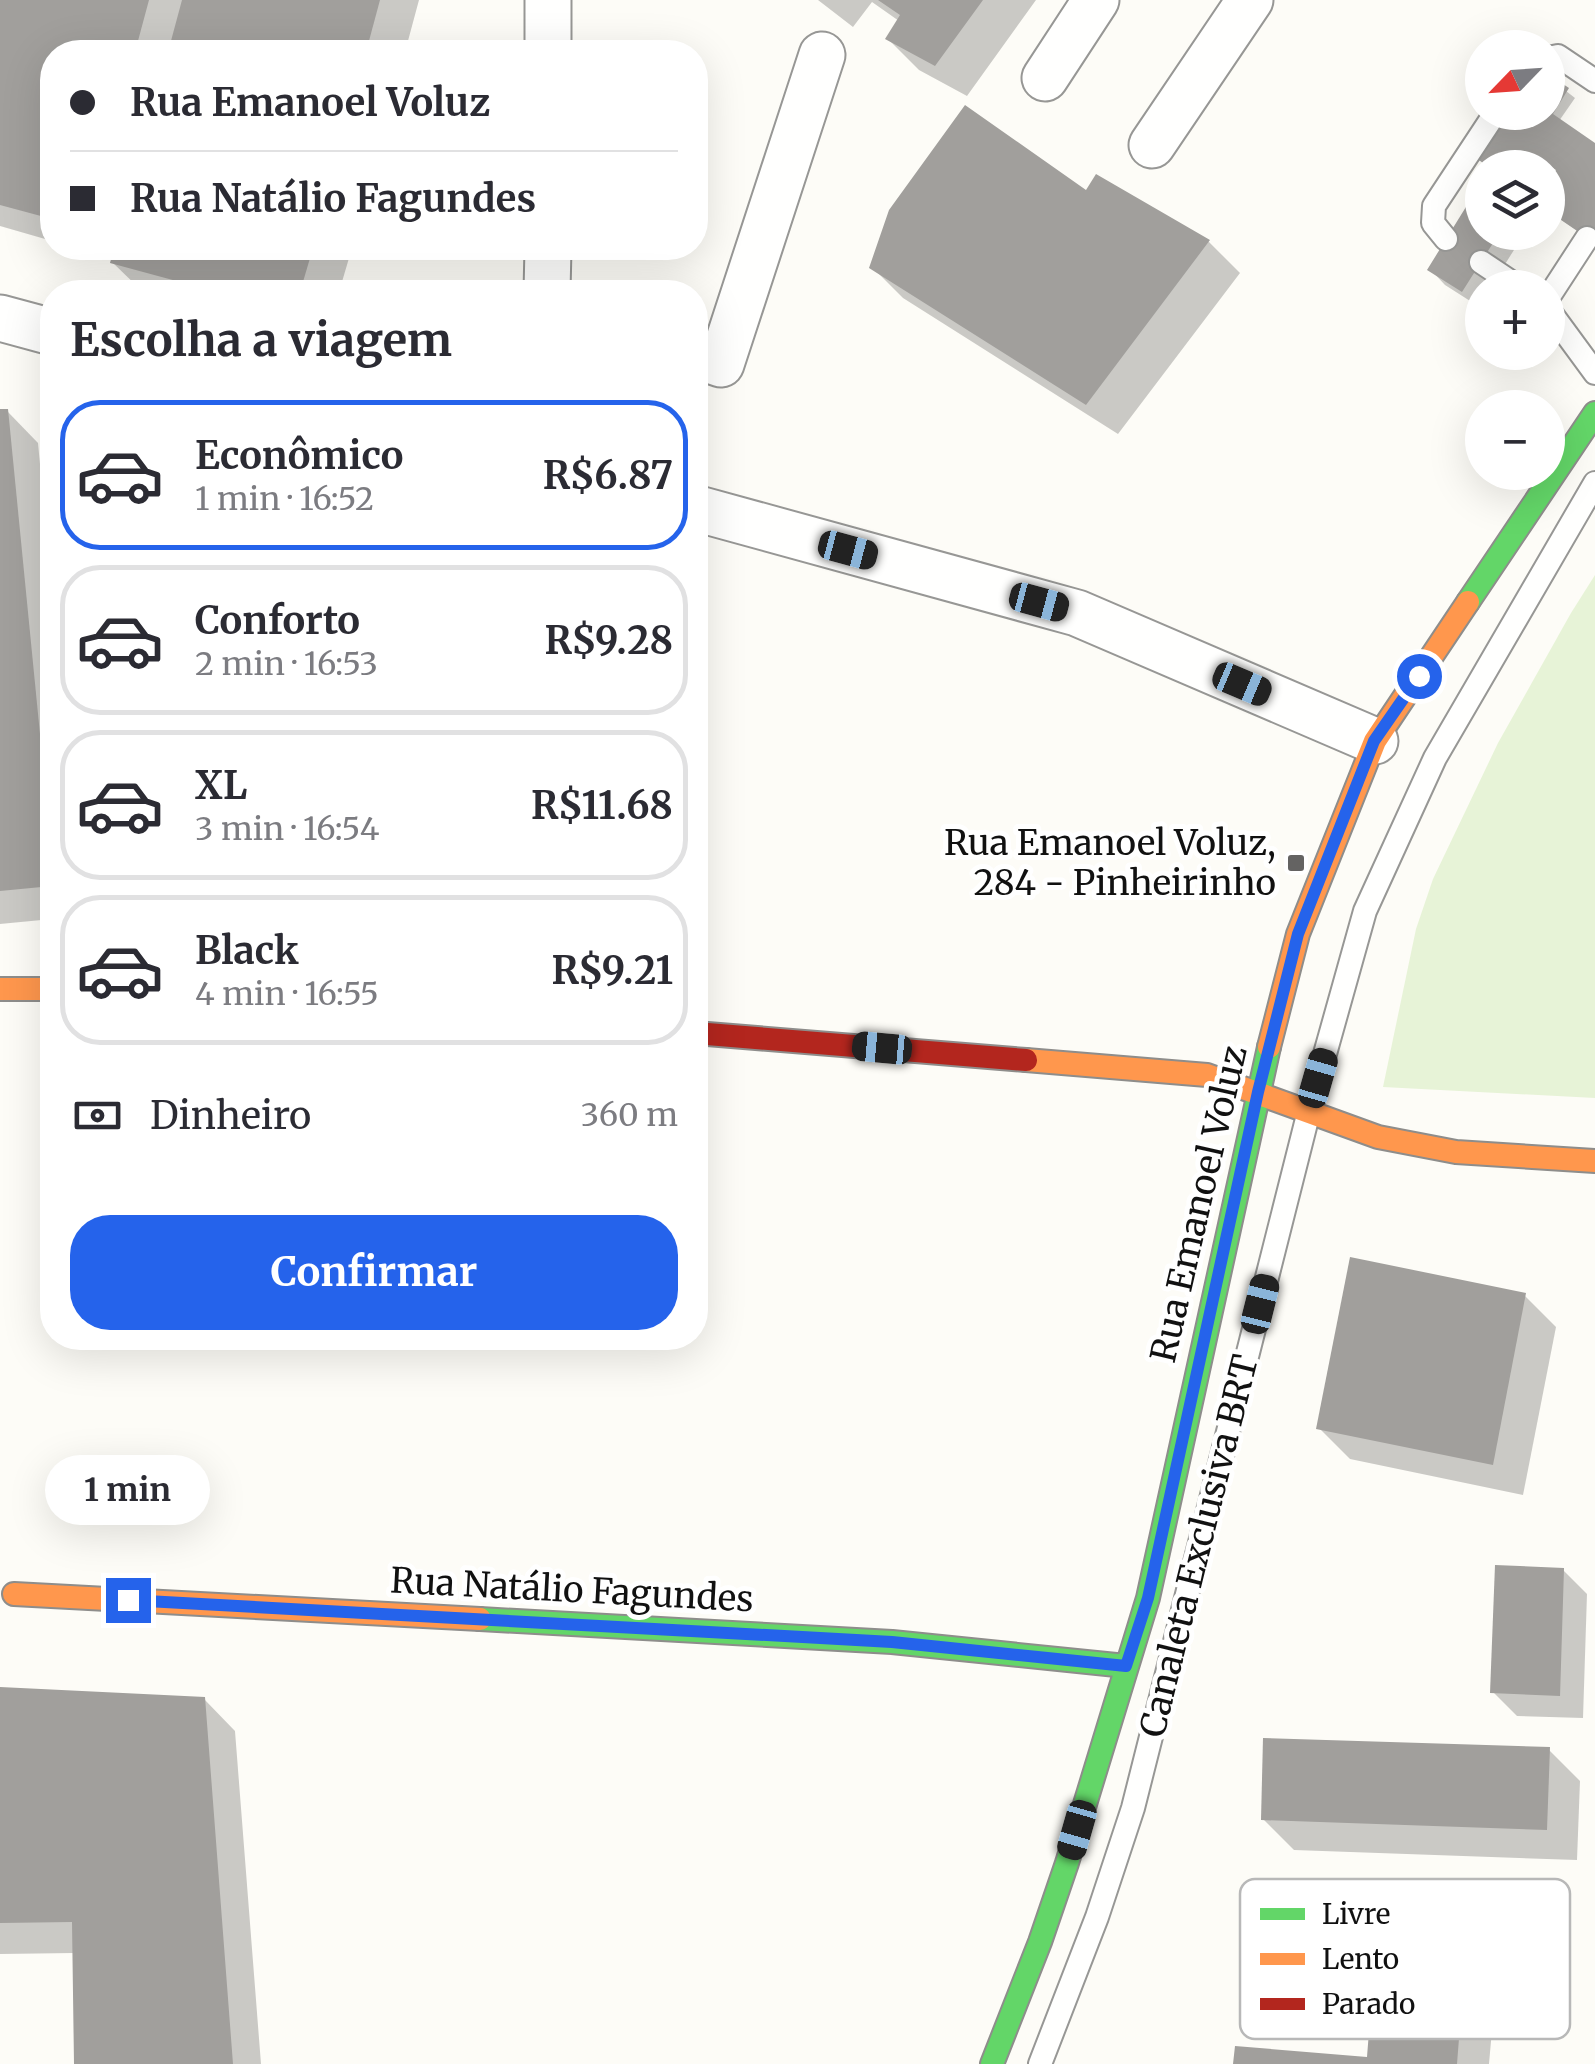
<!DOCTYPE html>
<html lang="pt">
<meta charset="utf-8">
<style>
body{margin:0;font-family:Merriweather,serif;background:#f7f7f7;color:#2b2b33;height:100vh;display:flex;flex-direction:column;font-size:38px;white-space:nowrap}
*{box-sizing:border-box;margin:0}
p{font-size:32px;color:#7c7c81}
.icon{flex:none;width:55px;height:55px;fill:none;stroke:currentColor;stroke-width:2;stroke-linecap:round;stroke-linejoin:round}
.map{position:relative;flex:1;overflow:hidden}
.panel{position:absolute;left:40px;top:280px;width:668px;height:1070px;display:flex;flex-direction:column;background:#fff;border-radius:40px;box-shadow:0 10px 40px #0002}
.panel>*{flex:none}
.guide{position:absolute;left:40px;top:40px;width:668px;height:220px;border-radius:40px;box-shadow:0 10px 40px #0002;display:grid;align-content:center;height:220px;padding:0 30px;background:#fff}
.needle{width:65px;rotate:245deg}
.tools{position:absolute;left:1465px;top:30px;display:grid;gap:20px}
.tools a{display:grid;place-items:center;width:100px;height:100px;border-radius:50%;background:#fff;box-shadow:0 10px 40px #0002;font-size:50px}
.end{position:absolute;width:45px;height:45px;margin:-22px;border:12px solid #2563eb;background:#fff;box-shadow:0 0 0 5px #fff}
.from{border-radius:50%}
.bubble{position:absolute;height:70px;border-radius:35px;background:#fff;box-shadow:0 10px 40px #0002;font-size:32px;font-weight:700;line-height:70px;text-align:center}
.car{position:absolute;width:30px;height:60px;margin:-30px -15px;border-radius:12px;box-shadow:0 0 8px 2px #0007;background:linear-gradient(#222 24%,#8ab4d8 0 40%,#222 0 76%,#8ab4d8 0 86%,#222 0)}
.guide b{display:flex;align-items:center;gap:35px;height:95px;font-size:38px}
.guide b+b{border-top:2px solid #e1e1e2}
.guide i{width:25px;height:25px;background:#2b2b33}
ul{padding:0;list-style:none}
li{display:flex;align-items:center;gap:30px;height:150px;margin:0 20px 15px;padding:0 10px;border:5px solid #e1e1e2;border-radius:40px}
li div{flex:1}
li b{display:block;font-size:38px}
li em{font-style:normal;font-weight:700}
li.active{border-color:#2563eb}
li>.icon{width:90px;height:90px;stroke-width:1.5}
h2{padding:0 30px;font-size:45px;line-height:120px}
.pay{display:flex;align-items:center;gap:25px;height:110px;padding:0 30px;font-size:38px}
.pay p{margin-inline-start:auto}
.primary-button{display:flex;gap:20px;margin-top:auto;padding:20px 30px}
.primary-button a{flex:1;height:115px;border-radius:40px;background:#2563eb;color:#fff;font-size:40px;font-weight:700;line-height:115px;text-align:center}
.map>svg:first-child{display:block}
</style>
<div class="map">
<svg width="1595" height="2064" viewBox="0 0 1595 2064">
<rect width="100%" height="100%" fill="#fdfcf7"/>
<path fill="#e7f3d7" d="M1595 575V1098L1383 1087 1416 929 1433 879 1498 743 1571 613Z"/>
<g fill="#0003">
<path d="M0 0H419L405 52H52V241L0 226Z"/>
<path d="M818 0H1036L967 96 919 70 888 39 899 21 872 2 853 27Z"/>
<path d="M1548 77 1575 98 1559 121 1595 146V243L1548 211V188L1558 171 1543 161 1539 168H1490L1548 112Z"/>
<path d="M1097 177 1209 242 1240 273 1118 434 903 298 872 267 1087 193Z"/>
<path d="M1470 205 1482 213V232H1509L1519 242 1490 288H1482V300L1478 306 1445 285 1430 269Z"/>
<path d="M78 248H352L339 292H143L112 262 114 257Z"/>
<path d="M7 411 38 443 52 589V919L0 924V412Z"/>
<path d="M1525 1296 1556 1327 1523 1495 1350 1459 1319 1428Z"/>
<path d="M1563 1570 1587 1594 1583 1718 1517 1716 1493 1692Z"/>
<path d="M0 1689 204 1699 235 1731 261 2064H77L75 1953 0 1954Z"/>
<path d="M1549 1750 1580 1781 1577 1860 1294 1850 1263 1819Z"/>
<path d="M1463 1965 1495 1996 1489 2064H1236L1370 2059Z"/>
</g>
<g fill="#a19f9c">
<path d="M0 0H149L135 52H52V219L0 205Z"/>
<path d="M182 0H380L366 52H168Z"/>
<path d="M878 0H983L935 66 885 39 900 15Z"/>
<path d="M1548 74 1569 88 1553 114 1595 143V243L1548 211V183L1556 170 1535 155 1527 168H1490L1476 158 1506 112H1548Z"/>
<path d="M965 105 1086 190 1096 174 1210 240 1086 405 869 268 889 210Z"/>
<path d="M1469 202 1482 210V232H1500L1462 292 1427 270Z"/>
<path d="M114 248H313L300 292H217L110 263Z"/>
<path d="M0 409H8L52 856V886L0 891Z"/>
<path d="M1350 1257 1526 1293 1493 1465 1316 1429Z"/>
<path d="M1495 1565 1564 1568 1560 1696 1490 1693Z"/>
<path d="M0 1687 205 1697 233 2064H74L72 1922 0 1923Z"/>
<path d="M1263 1738 1550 1747 1547 1830 1261 1820Z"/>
<path d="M1375 1955 1465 1962 1457 2064H1233L1235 2046 1367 2057Z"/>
</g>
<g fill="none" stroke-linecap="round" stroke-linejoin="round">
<defs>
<g id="lane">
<path d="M1548 58 1558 56 1595 81"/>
<path d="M1446 239 1433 223 1434 206 1496 112"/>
<path d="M1481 262 1520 288"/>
<path d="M1548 298 1587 238"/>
<path d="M1548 309 1595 373"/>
<path d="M1040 2064 1097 1917 1133 1808 1309 1111 1365 911 1435 758 1595 483"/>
</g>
<g id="street">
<path d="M548 52V0"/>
<path d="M1045 78 1096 0"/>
<path d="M1152 145 1250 0"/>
<path d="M547 292 548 248"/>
<path d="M0 318 52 332"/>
<path d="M695 355 721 364 822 55"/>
<path d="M695 508 1077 613 1375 741"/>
</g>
<g id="fast">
<path d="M1468 602 1595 413"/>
<path d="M480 1619 892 1642 1126 1666"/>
<path d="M992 2064 1040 1942 1067 1863 1148 1598 1269 1047"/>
</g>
<g id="slow">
<path d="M0 989H52"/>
<path d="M1269 1047 1298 934 1375 741 1468 602"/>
<path d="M1026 1060 1207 1075 1378 1137 1456 1152 1595 1161"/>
<path d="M14 1594 480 1619"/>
</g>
<path id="jam" d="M695 1033 1026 1060"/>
</defs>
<use href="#lane" stroke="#979795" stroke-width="26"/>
<use href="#street" stroke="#979795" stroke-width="49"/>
<use href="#fast" stroke="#8e8d8b" stroke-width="26"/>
<use href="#slow" stroke="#8e8d8b" stroke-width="26"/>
<use href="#jam" stroke="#8e8d8b" stroke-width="26"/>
<use href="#lane" stroke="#fffffe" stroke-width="22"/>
<use href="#street" stroke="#fffffe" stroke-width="45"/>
<use href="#fast" stroke="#63d668" stroke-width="22"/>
<use href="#slow" stroke="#ff974d" stroke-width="22"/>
<use href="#jam" stroke="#b3261e" stroke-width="22"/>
</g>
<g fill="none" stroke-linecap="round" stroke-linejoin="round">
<path stroke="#2563eb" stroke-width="12" d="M128 1600 892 1642 1126 1666 1148 1598 1258 1092 1298 934 1374 741 1419 676"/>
</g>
<rect fill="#646362" stroke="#fff" stroke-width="4" x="1286" y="853" width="20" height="20" rx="5"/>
<g text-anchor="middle" stroke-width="10" stroke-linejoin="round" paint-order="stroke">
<g font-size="35" fill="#111" stroke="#fff" text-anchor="end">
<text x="1276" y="855">Rua Emanoel Voluz,<tspan x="1276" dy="40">284 - Pinheirinho</tspan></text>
</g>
<g font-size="35" fill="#111" stroke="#fff">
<text transform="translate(1199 1204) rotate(-77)" y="12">Rua Emanoel Voluz</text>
<text transform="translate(1199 1546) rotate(-76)" y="12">Canaleta Exclusiva BRT</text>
<text transform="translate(572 1590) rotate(3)" y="12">Rua Natálio Fagundes</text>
</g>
</g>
<rect x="1240" y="1879" width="330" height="160" rx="15" fill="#fff" stroke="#b8b8b8" stroke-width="2.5"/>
<rect x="1260" y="1908" width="45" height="12" fill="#63d668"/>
<rect x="1260" y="1953" width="45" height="12" fill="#ff974d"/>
<rect x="1260" y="1998" width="45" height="12" fill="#b3261e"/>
<g font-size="28" fill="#111">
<text x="1322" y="1924">Livre</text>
<text x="1322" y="1969">Lento</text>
<text x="1322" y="2014">Parado</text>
</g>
</svg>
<div class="tools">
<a><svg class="needle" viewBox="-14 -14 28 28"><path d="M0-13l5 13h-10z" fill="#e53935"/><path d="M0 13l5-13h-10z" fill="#7c7c81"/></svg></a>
<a><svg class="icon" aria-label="layers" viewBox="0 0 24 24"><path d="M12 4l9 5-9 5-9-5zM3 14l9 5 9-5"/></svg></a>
<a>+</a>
<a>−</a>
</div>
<i class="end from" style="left:1419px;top:676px"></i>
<i class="end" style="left:128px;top:1600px"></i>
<div class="bubble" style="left:45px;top:1455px;width:165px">1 min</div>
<i class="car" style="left:848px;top:550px;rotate:105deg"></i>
<i class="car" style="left:1039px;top:602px;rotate:105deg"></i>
<i class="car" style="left:1242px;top:684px;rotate:113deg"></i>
<i class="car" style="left:882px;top:1048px;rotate:275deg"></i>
<i class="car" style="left:1318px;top:1078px;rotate:16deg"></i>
<i class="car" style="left:1260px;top:1304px;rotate:14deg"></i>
<i class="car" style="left:1077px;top:1830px;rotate:196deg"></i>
<div class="guide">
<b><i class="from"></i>Rua Emanoel Voluz</b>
<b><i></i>Rua Natálio Fagundes</b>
</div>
<section class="panel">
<h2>Escolha a viagem</h2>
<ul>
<li class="active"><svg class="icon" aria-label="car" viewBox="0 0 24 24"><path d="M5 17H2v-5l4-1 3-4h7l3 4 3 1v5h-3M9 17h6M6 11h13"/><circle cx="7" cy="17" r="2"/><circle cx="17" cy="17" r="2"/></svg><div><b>Econômico</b><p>1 min · 16:52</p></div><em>R$6.87</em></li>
<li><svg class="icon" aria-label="car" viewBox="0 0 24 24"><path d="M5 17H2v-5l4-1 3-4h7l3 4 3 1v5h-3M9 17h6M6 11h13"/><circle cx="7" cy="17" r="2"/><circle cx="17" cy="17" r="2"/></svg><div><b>Conforto</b><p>2 min · 16:53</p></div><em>R$9.28</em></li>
<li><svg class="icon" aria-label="car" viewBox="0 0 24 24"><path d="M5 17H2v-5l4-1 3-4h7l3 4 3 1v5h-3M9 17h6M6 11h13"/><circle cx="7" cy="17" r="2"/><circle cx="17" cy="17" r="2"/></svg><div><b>XL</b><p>3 min · 16:54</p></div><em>R$11.68</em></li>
<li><svg class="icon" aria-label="car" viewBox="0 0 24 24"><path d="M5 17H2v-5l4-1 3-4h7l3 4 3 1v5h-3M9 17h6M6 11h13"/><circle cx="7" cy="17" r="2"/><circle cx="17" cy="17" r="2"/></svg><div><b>Black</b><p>4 min · 16:55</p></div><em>R$9.21</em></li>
</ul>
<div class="pay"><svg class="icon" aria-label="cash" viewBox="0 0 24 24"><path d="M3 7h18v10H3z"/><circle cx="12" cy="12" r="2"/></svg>Dinheiro<p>360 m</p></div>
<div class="primary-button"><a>Confirmar</a></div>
</section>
</div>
